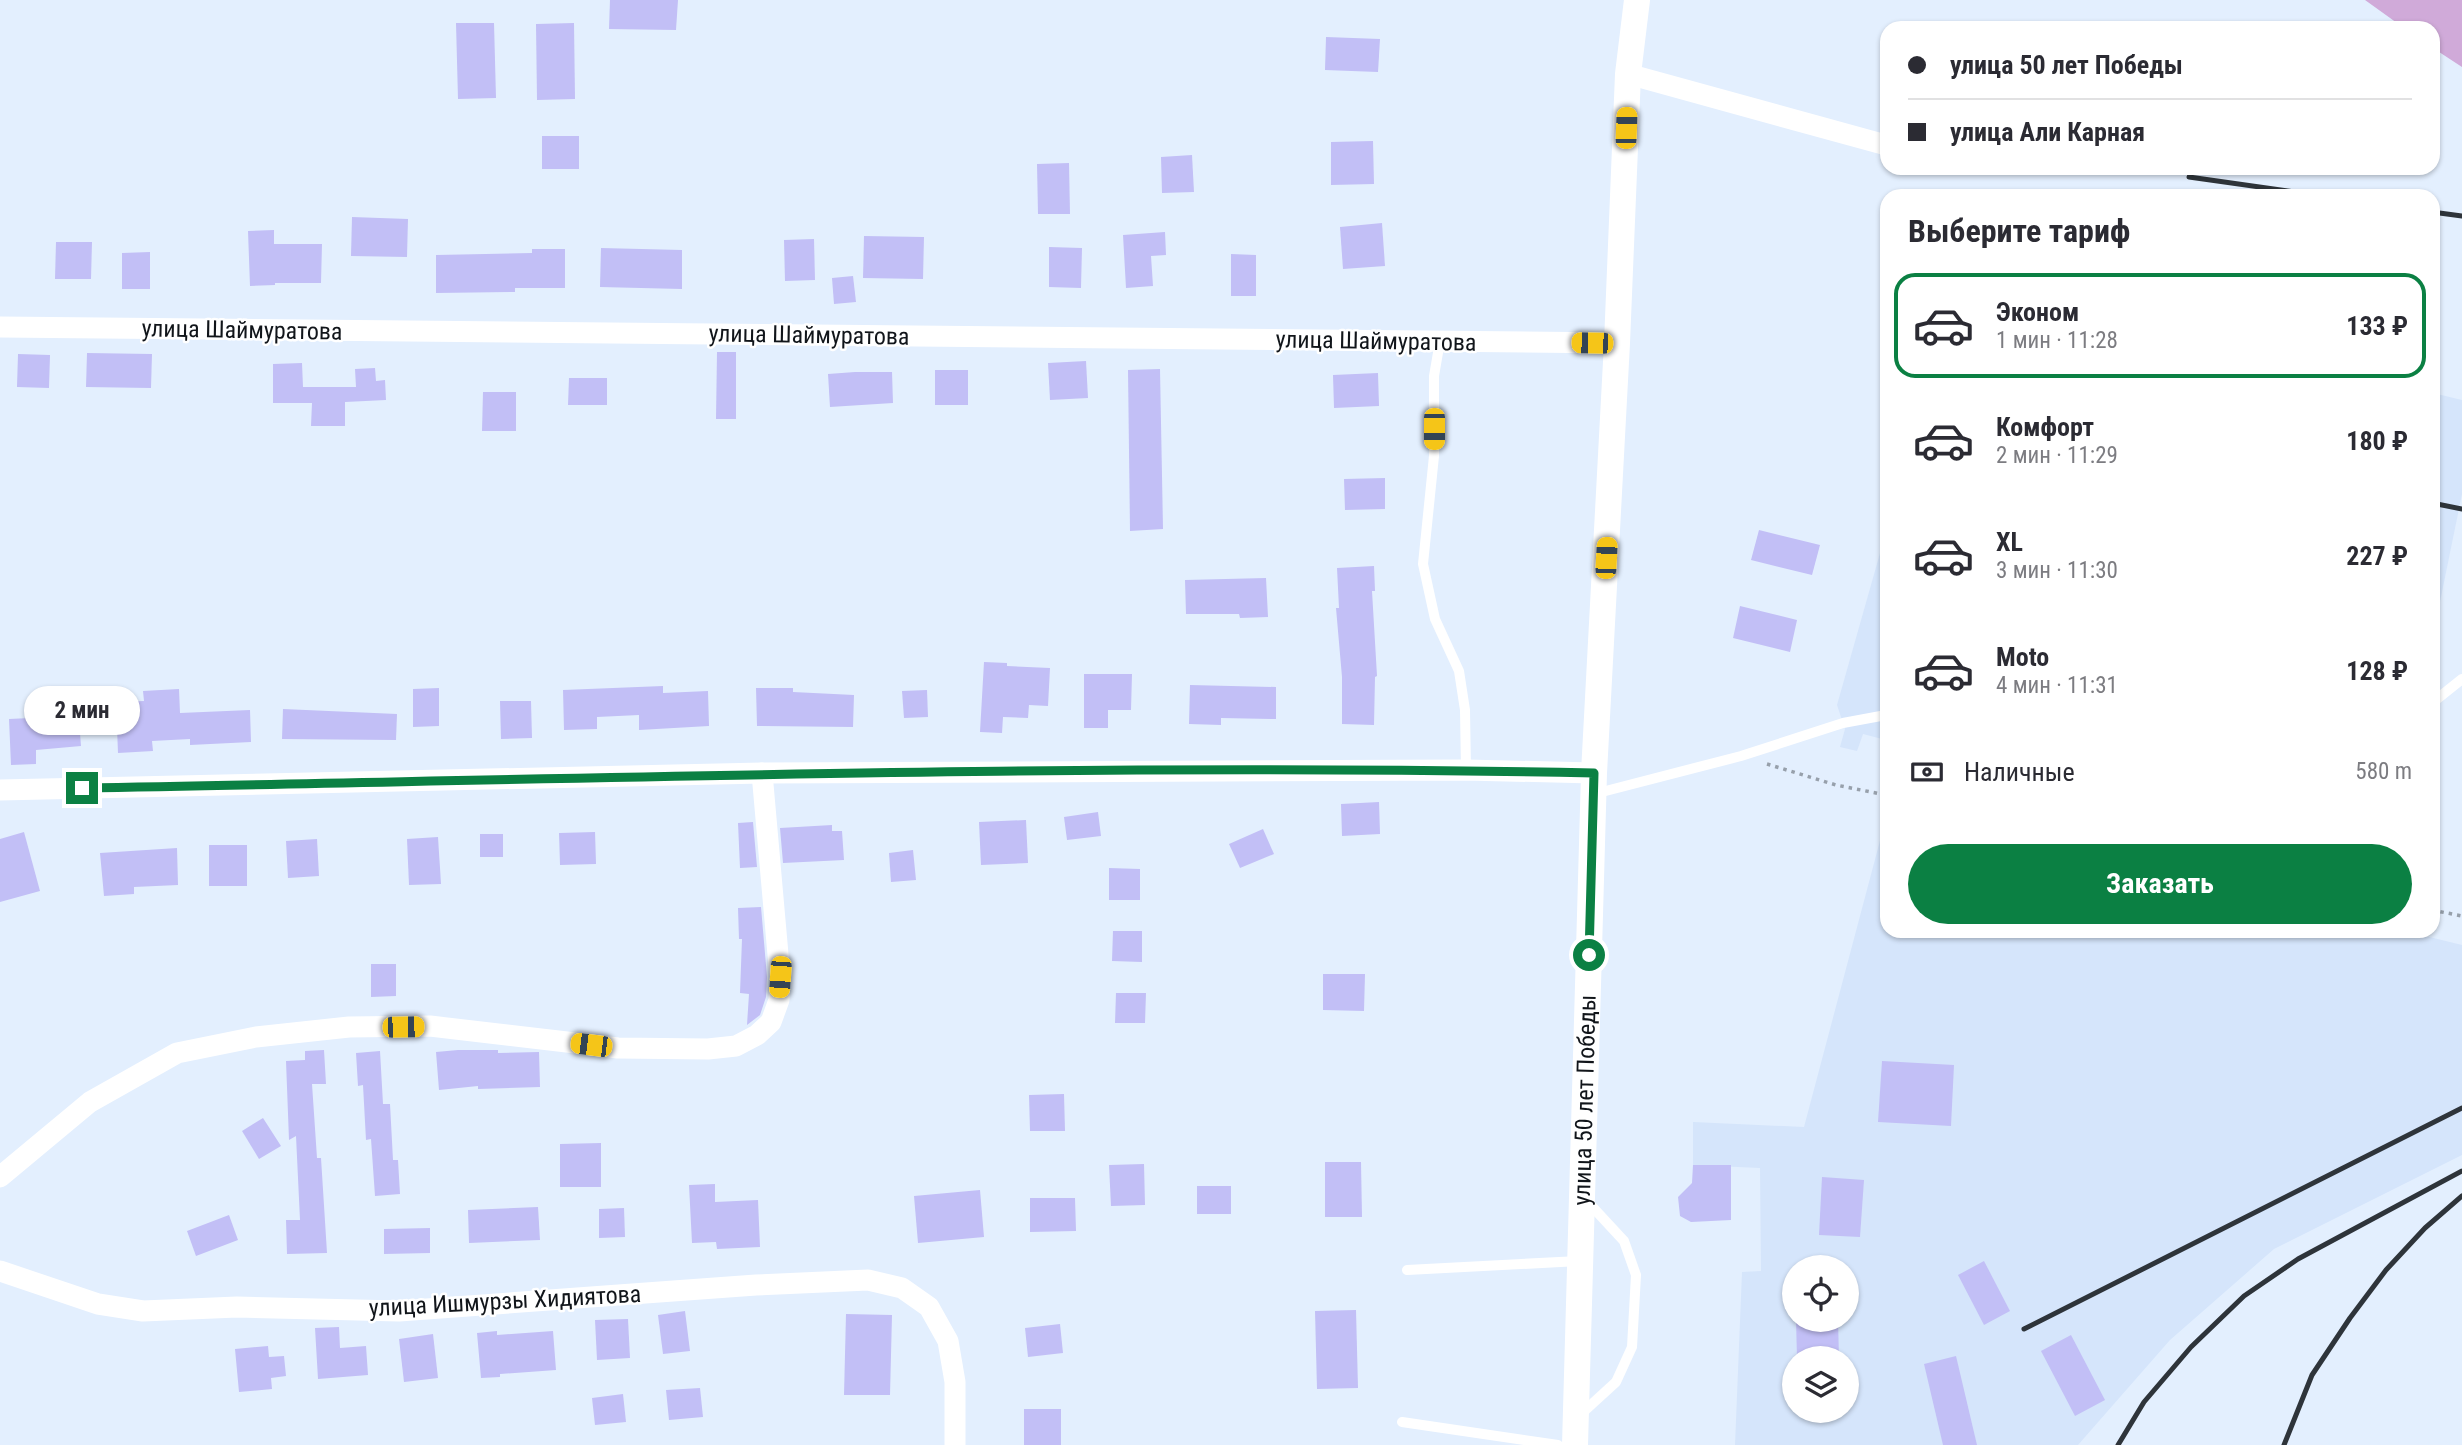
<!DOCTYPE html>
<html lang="ru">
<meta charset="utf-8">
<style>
body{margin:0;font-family:"Roboto Condensed",sans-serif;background:#f7f7f7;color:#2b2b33;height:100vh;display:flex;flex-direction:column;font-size:26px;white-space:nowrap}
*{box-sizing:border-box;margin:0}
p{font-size:23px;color:#7c7c81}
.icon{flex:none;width:38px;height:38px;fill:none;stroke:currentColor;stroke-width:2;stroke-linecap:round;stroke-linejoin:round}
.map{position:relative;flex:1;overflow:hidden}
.side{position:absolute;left:1880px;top:189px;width:560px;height:749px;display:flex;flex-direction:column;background:#fff;border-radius:21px;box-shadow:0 2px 5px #0004}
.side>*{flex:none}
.top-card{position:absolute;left:1880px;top:21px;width:560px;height:154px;border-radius:21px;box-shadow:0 2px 5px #0004;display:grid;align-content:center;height:154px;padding:0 28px;background:#fff}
.fabs{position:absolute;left:1782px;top:1255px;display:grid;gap:14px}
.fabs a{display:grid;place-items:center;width:77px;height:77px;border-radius:50%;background:#fff;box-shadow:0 2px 5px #0004;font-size:35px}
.end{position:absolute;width:32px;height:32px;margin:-16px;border:9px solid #0b8043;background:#fff;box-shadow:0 0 0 4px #fff}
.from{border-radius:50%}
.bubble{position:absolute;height:49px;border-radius:24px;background:#fff;box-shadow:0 2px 5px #0004;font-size:23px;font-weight:700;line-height:49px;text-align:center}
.car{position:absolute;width:21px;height:42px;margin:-21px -10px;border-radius:9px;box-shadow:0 0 5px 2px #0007;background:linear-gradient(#f5c518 24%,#345 0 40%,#f5c518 0 76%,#345 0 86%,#f5c518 0)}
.top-card b{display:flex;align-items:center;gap:24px;height:66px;font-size:26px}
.top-card b+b{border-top:2px solid #e1e1e2}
.top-card i{width:18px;height:18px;background:#2b2b33}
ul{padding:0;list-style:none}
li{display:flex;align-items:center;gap:21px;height:105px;margin:0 14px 10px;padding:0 14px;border:4px solid transparent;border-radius:21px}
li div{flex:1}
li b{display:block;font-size:26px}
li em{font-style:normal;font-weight:700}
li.active{border-color:#0b8043}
li>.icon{width:63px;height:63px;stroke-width:1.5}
h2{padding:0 28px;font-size:32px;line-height:84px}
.pay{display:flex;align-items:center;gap:18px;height:77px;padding:0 28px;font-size:26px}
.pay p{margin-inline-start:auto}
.button{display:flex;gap:14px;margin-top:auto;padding:14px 28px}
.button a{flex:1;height:80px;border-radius:42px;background:#0b8043;color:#fff;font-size:28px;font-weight:700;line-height:80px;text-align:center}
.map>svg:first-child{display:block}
</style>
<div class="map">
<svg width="2462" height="1445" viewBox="0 0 2462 1445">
<rect width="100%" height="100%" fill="#e3effe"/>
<g fill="#d5e5fb" fill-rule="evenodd">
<path d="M2433 393 2462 400V494L2433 636Z"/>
<path d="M1886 532V740L1863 734 1857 751 1840 747 1845 729 1837 705Z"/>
<path d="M1886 818V931H2405L2462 945V1155L2274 1249 2170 1340 2078 1445H1735L1742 1272 1761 1271 1760 1168 1693 1165V1122L1804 1127ZM1794 1267H1846V1320H1794ZM1794 1358H1846V1410H1794Z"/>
</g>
<path fill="#d0aad9" d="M2365 0H2462V67L2433 48 2432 28H2404Z"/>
<g fill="#c2bff6">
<path d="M610 0H678L676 30 609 29Z"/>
<path d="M456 23H494L496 98 458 99Z"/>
<path d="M574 23 575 99 537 100 536 24Z"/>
<path d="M1326 37 1380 39 1378 72 1325 70Z"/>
<rect x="542" y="136" width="37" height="33"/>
<path d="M1373 141 1374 184 1331 185V142Z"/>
<path d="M1192 155 1194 192 1162 193 1161 157Z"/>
<path d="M1069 163 1070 214H1038L1037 164Z"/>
<path d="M352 217 408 219 407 257 351 256Z"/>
<path d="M1382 223 1385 266 1343 269 1340 227Z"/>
<path d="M274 230V244H322L321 283H275V285L250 286 248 231Z"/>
<path d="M1165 232 1166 255 1151 256 1153 286 1126 288 1123 235Z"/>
<path d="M864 236 924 237 923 279 863 278Z"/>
<path d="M814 239 815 280 785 281 784 240Z"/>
<path d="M56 242H92L91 279H55Z"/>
<path d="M1049 247 1082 248 1081 288 1049 287Z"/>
<path d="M601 248 682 250V289L600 287Z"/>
<path d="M532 249H565V288H515V292L436 293V255L532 253Z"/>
<path d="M150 252V289H122V253Z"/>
<path d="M1231 254 1256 255V296H1231Z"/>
<path d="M853 276 856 302 834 304 832 278Z"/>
<path d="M717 352H736V419H716Z"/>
<path d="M87 353 152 354 151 388 86 387Z"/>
<path d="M18 354 50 355 49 388 17 387Z"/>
<path d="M1086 361 1088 398 1050 400 1048 363Z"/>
<path d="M302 363 303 387H356L355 369 375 368 376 381 385 380 386 400 345 402V426H311L312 403H273V364Z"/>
<path d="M1160 369 1163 529 1130 531 1128 370Z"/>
<rect x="935" y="370" width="33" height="35"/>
<path d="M855 372H892L893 403 830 407 828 374Z"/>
<path d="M1378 373 1379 406 1334 408 1333 375Z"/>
<path d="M569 378H607V405H568Z"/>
<path d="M483 392H516V431H482Z"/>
<path d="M1385 478V509L1345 510 1344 479Z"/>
<path d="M1759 530 1820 545 1812 575 1751 560Z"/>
<path d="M1374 566 1375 591H1372L1377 676 1375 677 1374 725 1342 724V677L1336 608H1339L1337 568Z"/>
<path d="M1266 578 1268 617 1240 618 1239 614H1186L1185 580Z"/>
<path d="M1740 606 1797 620 1790 652 1733 638Z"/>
<path d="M984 662 1007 663V666L1050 668 1048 706 1029 705 1028 718 1003 717 1002 733 980 732Z"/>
<path d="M1084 674H1132L1131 710H1108V728H1084Z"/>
<path d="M1190 685 1276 687V719L1221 718V725L1189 724Z"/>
<path d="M663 686V693L708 691 709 726 639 730V715L597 717V729L564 730 563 690Z"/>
<path d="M439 688V726L413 727V689Z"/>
<path d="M756 688H793V692L854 695 853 727 757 726Z"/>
<path d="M179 689 180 713 250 710 251 742 190 745V739L152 741 153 751 118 753 116 702 144 701 143 691Z"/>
<path d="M927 690 928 717 904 718 902 691Z"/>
<path d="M500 701H531L532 738 501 739Z"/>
<path d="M78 708 81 746 36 750V764L11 765 9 719 51 717V710Z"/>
<path d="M283 709 397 714 396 740 282 739Z"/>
<path d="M1379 802 1380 834 1342 836 1341 804Z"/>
<path d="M1098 812 1101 836 1067 840 1064 817Z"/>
<path d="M1026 820 1028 863 981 865 979 822Z"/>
<path d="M753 822 757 867 740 868 738 823Z"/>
<path d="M832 825V831H842L844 860 783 863 780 828Z"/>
<path d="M1263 829 1274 854 1240 868 1229 844Z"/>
<path d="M24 832 40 891 0 902V839Z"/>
<path d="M595 832 596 864 560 865 559 833Z"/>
<rect x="480" y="834" width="23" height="23"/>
<path d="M438 837 441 884 409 885 407 839Z"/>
<path d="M317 839 319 876 288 878 286 841Z"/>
<rect x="209" y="845" width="38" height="41"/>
<path d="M177 848 178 885 134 887V894L104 896 100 853Z"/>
<path d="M913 850 916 880 891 882 889 853Z"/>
<path d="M1109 868 1140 869V900H1109Z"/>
<path d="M761 907 767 977 766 997 760 1015 747 1025 749 994 740 993 742 939H739L738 908Z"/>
<path d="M1113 931H1142V962L1112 961Z"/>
<path d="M371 964H396V996L371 997Z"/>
<path d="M1323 974H1365L1364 1011 1323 1010Z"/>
<path d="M1116 993H1146L1145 1023H1115Z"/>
<path d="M324 1050 326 1084H312L317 1158H321L327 1253 287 1254 286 1220H300L296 1136 289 1140 286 1061 305 1060V1051Z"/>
<path d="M458 1050H498V1053L539 1052 540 1087 478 1089V1086L439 1090 436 1052Z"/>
<path d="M380 1051 383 1104H390L393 1160H398L400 1194 375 1196 371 1139 366 1140 363 1085 358 1086 356 1053Z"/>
<path d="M1882 1061 1954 1065 1951 1126 1878 1122Z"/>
<path d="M1064 1094 1065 1131H1030L1029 1095Z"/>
<path d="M263 1118 281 1146 259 1159 242 1131Z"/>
<path d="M601 1143V1187H560V1144Z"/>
<path d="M1325 1162H1361L1362 1217H1325Z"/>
<path d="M1144 1164 1145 1205 1111 1206 1109 1165Z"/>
<path d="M1693 1165H1731V1220L1691 1222 1680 1216 1678 1197 1692 1183Z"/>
<path d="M1822 1177 1864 1180 1860 1237 1819 1235Z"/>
<path d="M715 1184V1202L758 1200 760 1247 717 1249 716 1242 692 1243 689 1185Z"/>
<rect x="1197" y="1186" width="34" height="28"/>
<path d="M980 1190 984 1237 918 1243 914 1196Z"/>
<path d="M1030 1198H1075L1076 1231 1030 1232Z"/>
<path d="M538 1207 540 1240 469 1243 468 1210Z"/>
<path d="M624 1208 625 1237 599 1238V1209Z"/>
<path d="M229 1215 238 1240 196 1256 187 1231Z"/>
<path d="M430 1228V1253L384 1254V1229Z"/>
<path d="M1984 1261 2010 1311 1984 1325 1958 1275Z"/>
<path d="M1356 1310 1358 1388 1317 1389 1315 1311Z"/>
<path d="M685 1311 690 1351 663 1354 658 1315Z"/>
<path d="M846 1314 892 1315 890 1395H844Z"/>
<path d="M628 1319 630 1358 597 1360 595 1320Z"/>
<path d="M1796 1320H1838L1839 1358H1797Z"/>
<path d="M1060 1324 1063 1353 1028 1357 1025 1328Z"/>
<path d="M339 1327 340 1348 366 1346 368 1375 318 1379 315 1328Z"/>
<path d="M497 1331V1335L553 1331 556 1370 500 1374V1377L481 1378 477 1333Z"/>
<path d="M433 1334 438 1378 404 1382 399 1339Z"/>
<path d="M2071 1335 2105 1400 2075 1416 2041 1351Z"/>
<path d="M268 1346 269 1357 284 1356 286 1376 271 1378 272 1389 239 1392 235 1349Z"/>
<path d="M1956 1356 1977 1445H1943L1924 1364Z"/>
<path d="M700 1388 703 1417 669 1420 666 1390Z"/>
<path d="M623 1394 626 1422 595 1425 592 1398Z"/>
<rect x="1024" y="1409" width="37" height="36"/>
</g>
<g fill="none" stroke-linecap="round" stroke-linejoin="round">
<g stroke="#97a0ab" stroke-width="3.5" stroke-dasharray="3.5 5" stroke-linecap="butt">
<path d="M1767 764 1836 785 1886 795"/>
<path d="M2432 910 2462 916"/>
</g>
<g stroke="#fff" stroke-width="10">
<path d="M1440 341 1434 376V456L1423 564 1435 619 1459 671 1465 710 1466 770"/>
<path d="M2432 703 2462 679"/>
<path d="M1594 794 1741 756 1843 723 1886 715"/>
<path d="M1407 1270 1579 1261"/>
<path d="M1581 1414 1616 1382 1632 1347 1636 1275 1624 1241 1586 1200"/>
<path d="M1402 1422 1558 1445"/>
</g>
<g stroke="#fff" stroke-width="21">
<path d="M1628 74 1886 145"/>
<path d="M0 327 1617 343"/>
<path d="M0 790 762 773 1466 770 1594 773"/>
<path d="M0 1177 90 1102 177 1053 256 1037 349 1027 430 1026 618 1048 708 1049 736 1046 757 1035 771 1022 779 1000 780 977 762 773"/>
<path d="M0 1271 98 1304 143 1311 237 1307 399 1311 756 1285 868 1280 902 1288 929 1307 948 1341 955 1382V1445"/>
</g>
<path stroke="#fff" stroke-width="26" id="s1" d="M1575 1445 1594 773 1617 343 1628 74 1637 0"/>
<g stroke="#2e343a" stroke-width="5">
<path d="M2189 177 2324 196"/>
<path d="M2432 212 2462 216"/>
<path d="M2432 503 2462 509"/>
<path d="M2024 1329 2462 1108"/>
<path d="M2118 1445 2144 1402 2191 1347 2244 1296 2298 1259 2462 1171"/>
<path d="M2284 1445 2312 1375 2350 1318 2386 1270 2425 1228 2462 1196"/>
</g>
</g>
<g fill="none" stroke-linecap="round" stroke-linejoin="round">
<path stroke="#0b8043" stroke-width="9" d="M82 788C586 779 1090 763 1594 773L1589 955"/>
</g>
<g text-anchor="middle" stroke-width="5" stroke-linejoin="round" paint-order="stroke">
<g font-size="24" fill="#11151a" stroke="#fff">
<text transform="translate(242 330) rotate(1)" y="8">улица Шаймуратова</text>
<text transform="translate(809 335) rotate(1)" y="8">улица Шаймуратова</text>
<text transform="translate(1376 341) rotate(1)" y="8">улица Шаймуратова</text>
<text dy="8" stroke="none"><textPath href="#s1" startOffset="345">улица 50 лет Победы</textPath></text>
<text transform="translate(505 1301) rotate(-3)" y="8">улица Ишмурзы Хидиятова</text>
</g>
</g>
</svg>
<div class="fabs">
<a><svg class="icon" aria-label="locate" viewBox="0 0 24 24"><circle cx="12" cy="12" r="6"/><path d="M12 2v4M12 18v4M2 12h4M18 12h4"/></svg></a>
<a><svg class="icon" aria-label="layers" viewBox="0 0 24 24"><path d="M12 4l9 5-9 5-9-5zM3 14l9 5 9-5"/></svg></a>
</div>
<i class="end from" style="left:1589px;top:955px"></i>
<i class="end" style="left:82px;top:788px"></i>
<div class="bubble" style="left:24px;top:686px;width:116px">2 мин</div>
<i class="car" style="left:1626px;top:128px;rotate:2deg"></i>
<i class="car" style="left:1592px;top:343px;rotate:271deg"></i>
<i class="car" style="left:1434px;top:429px;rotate:180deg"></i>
<i class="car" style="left:1606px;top:558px;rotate:3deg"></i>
<i class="car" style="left:780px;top:977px;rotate:184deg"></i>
<i class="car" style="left:403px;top:1027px;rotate:89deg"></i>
<i class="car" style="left:591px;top:1045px;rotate:277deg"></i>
<div class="top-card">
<b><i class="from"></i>улица 50 лет Победы</b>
<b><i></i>улица Али Карная</b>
</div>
<section class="side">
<h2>Выберите тариф</h2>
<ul>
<li class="active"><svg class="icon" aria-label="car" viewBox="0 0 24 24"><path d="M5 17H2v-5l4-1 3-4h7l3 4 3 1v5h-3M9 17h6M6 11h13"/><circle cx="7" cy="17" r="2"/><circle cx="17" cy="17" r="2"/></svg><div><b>Эконом</b><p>1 мин · 11:28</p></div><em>133 ₽</em></li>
<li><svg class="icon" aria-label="car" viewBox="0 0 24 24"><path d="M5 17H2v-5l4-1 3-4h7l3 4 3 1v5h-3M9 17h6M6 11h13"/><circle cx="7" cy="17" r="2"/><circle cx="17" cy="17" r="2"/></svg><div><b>Комфорт</b><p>2 мин · 11:29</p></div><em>180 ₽</em></li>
<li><svg class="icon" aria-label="car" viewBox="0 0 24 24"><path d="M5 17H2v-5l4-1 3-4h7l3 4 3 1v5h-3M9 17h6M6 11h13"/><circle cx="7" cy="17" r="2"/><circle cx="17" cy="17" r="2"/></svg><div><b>XL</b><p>3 мин · 11:30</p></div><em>227 ₽</em></li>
<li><svg class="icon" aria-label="car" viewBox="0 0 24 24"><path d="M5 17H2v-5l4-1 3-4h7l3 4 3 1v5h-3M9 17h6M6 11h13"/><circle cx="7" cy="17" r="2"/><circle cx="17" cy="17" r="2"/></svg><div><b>Moto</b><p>4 мин · 11:31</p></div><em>128 ₽</em></li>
</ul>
<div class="pay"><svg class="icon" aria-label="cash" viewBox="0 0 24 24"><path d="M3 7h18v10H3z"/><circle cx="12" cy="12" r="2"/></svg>Наличные<p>580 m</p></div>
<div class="button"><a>Заказать</a></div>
</section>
</div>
